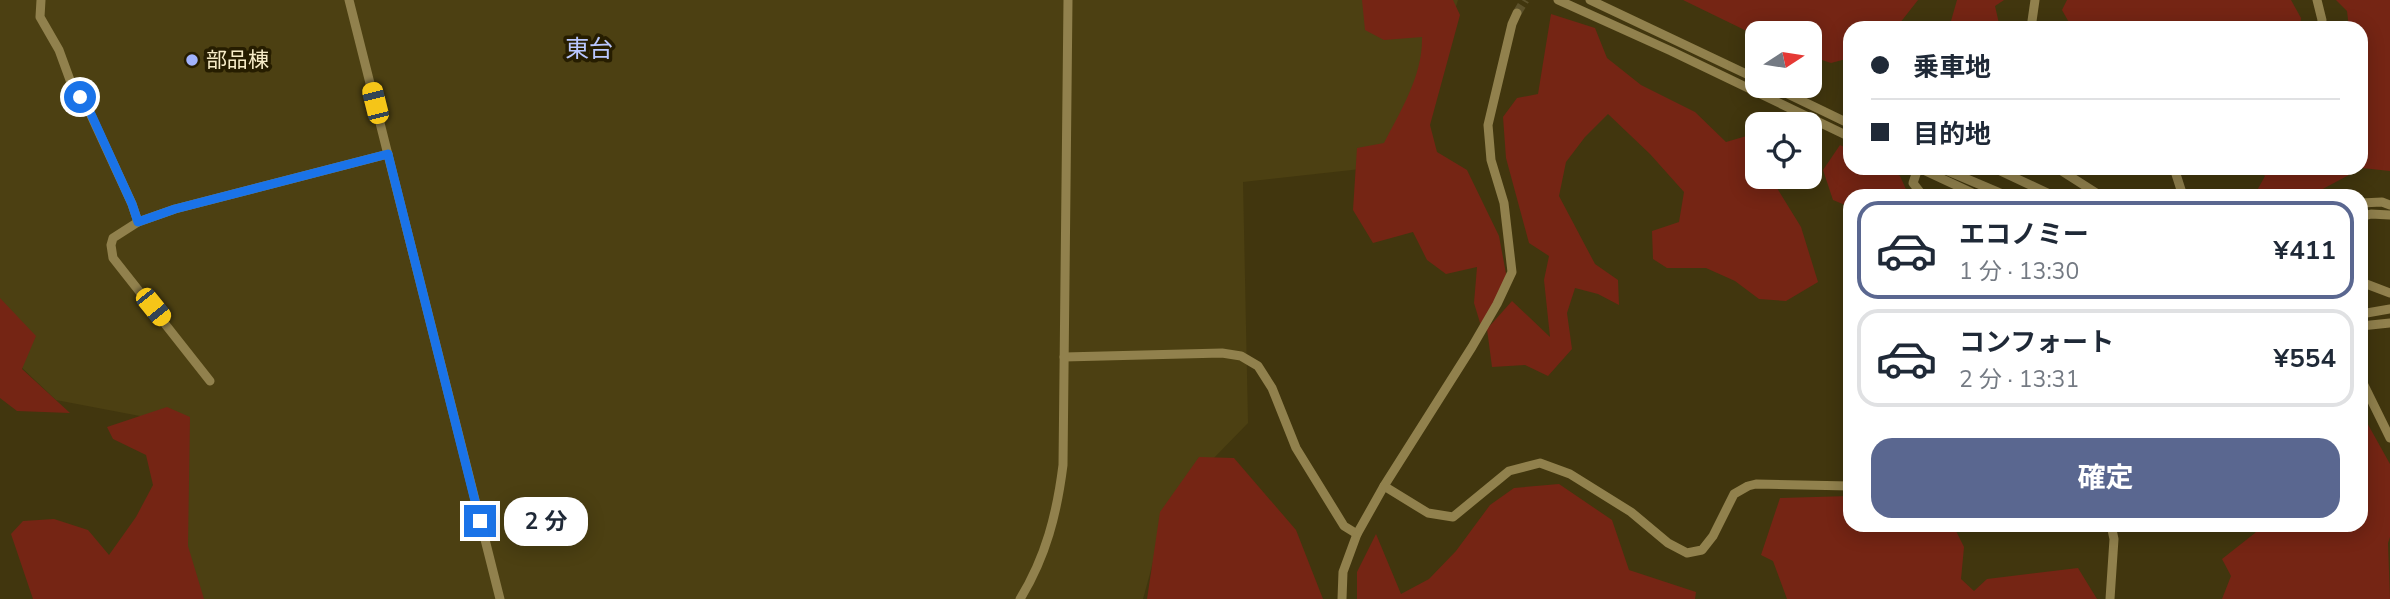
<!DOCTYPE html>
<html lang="ja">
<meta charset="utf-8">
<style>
body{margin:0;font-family:"Nunito Sans","Noto Sans JP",sans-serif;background:#f2f2f3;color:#1f2937;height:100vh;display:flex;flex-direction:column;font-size:26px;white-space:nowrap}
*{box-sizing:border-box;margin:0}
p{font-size:23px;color:#747a83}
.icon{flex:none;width:38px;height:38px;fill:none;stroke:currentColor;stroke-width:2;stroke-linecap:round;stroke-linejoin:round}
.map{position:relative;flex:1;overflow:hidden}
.drawer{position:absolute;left:1843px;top:189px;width:525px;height:343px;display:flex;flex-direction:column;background:#fff;border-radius:21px;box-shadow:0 4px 18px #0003}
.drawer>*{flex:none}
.hud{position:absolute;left:1843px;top:21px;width:525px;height:154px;border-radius:21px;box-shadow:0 4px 18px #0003;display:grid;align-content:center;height:154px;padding:0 28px;background:#fff}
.needle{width:46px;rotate:78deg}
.controls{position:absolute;left:1745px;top:21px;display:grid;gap:14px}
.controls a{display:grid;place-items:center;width:77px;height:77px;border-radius:14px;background:#fff;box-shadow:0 4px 18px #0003;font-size:35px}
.end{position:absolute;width:32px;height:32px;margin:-16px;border:9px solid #1a73e8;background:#fff;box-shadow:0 0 0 4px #fff}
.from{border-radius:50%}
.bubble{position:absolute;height:49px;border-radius:21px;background:#fff;box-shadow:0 4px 18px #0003;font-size:23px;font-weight:700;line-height:49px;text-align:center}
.car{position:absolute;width:21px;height:42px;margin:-21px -10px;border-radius:9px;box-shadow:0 0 5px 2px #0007;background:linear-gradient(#f5c518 24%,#345 0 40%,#f5c518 0 76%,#345 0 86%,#f5c518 0)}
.hud b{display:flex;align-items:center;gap:24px;height:66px;font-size:26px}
.hud b+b{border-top:2px solid #e0e1e3}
.hud i{width:18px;height:18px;background:#1f2937}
ul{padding:12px 0 0;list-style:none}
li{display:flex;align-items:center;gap:21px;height:98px;margin:0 14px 10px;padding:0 14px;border:4px solid #e0e1e3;border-radius:21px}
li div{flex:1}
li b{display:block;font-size:26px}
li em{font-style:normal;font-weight:700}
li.current{border-color:#5a6790}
li>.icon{width:63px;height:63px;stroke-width:1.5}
.primary-button{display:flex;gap:14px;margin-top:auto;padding:14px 28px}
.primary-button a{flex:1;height:80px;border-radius:21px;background:#5a6790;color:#fff;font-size:28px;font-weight:700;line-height:80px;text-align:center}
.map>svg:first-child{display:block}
</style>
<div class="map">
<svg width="2390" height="599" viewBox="0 0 2390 599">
<rect width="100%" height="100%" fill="#41360e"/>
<path fill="#4c4012" d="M0 0H1458L1406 164 1243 182 1248 423 1169 504 1143 599H187L182 424 56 400 0 347Z"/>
<g fill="#752514">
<path d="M1362 0H1453L1460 15 1430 125 1437 152 1467 170 1499 236 1507 279 1481 326 1474 303 1477 267 1446 274 1427 260 1413 232 1373 243 1353 210 1357 148 1384 143C1401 110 1423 75 1422 37L1384 40 1365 30Z"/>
<path d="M1683 0H1918L1896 28H1850V58L1831 63 1810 56V33H1757V36Z"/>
<path d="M1957 0H2004L1995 6 2000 28H1949Z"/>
<path d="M2067 0H2291L2301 18 2300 28H2075L2071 26 2062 10Z"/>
<path d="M2336 0H2390V171L2362 168 2319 191 2315 196H2254L2265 176 2257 168H2361V28H2349L2347 11Z"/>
<path d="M1551 14 1595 28 1607 58 1641 85 1695 112 1726 142 1757 133V177H1781L1777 188 1801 227 1818 282 1786 301 1759 299 1735 281 1706 268H1667L1653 259 1652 231 1679 222 1684 192 1650 154 1608 114 1585 137 1566 162 1559 196 1595 264 1618 280 1619 305 1598 294 1575 288 1567 313 1572 349 1548 376 1525 365 1492 367 1487 329 1512 301 1550 337 1544 280 1549 256 1529 243 1506 158 1503 117 1517 98 1538 94Z"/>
<path d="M1840 145 1850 150V168H1885L1900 176 1909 196H1850V207L1833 200 1823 170Z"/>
<path d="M0 298 36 336 22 369 70 413 17 411 0 398Z"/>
<path d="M167 407 190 417 188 546 204 599H33L11 534 23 521 54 519 88 530 109 555 136 517 153 485 146 455 113 439 107 427Z"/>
<path d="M2361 412 2390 464V537L2388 543 2390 599H2222L2231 576 2222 559 2255 533 2260 525H2361Z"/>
<path d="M1199 457 1234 458 1296 530 1323 599H1147L1160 512Z"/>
<path d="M1559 484 1612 520 1629 570 1696 592 1695 599H1357V572L1376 534 1401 594 1429 579 1456 551 1490 505 1514 488Z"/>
<path d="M1850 496V525H1953L1964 547 1961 579 1974 591 1987 579 2078 568 2097 599H1787L1773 561 1761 555 1780 498Z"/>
</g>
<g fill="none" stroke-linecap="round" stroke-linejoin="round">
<path stroke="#5c512a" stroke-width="9" stroke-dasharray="9 4.5" stroke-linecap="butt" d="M1517 13 1525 0"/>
<g stroke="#91814d" stroke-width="9">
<path d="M41 0 40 17 59 50 70 80 91 115 132 204 138 222"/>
<path d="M349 0 500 599"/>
<path d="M1558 0 1671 51 1850 137"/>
<path d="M1590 0 1757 79"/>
<path d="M2317 0 2322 20 2321 28"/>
<path d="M2031 28 2035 0"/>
<path d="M1771 86 1850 124"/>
<path d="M1918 168 1913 183 1923 196"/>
<path d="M1919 168 1979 196"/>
<path d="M1941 168 2007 196"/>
<path d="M1994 168 2054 196"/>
<path d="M2057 168 2101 196"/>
<path d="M2174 168 2183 196"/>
<path d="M2361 203 2382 202 2390 205"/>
<path d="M2361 217 2371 214 2390 215"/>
<path d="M2361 282 2390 293"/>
<path d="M2361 314 2390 309"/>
<path d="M2361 326 2390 323"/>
<path d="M1064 357 1222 353 1241 356 1258 366 1272 388 1296 448 1344 526 1357 534"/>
<path d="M2361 379 2390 438"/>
<path d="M210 381 113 258 111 245 113 238 138 222 175 209 388 154"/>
<path d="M1384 486 1428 513 1453 517 1509 471 1540 463 1570 474 1631 512 1668 543 1687 553 1702 550 1713 536 1734 494 1748 486 1756 484 1850 486"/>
<path d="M1020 599C1046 557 1057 513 1063 465L1068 0"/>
<path d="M1342 599 1343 572 1357 534 1384 486 1472 347 1497 304 1512 272 1504 203 1491 160 1488 125 1512 24 1517 13"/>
<path d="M2110 599 2114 539 2111 525"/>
</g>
</g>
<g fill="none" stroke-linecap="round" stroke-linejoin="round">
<path stroke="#1a73e8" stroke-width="9" d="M80 97 91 114 132 204 138 222 175 209 388 154 480 521"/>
</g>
<circle fill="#a1b3fd" stroke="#261d00" stroke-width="2.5" cx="192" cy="60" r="7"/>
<g text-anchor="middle" stroke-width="7" stroke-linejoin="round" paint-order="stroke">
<g font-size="21" fill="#f7ecc8" stroke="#261d00" text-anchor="start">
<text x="206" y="67">部品棟</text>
</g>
<g font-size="24" fill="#b9c7ff" stroke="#261d00">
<text x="589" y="57">東台</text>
</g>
</g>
</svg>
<div class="controls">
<a><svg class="needle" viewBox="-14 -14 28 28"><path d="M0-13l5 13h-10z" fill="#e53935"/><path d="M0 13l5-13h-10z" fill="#747a83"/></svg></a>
<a><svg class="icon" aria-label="locate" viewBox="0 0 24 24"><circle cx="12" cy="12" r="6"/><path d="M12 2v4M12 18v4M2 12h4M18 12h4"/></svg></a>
</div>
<i class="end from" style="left:80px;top:97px"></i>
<i class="end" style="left:480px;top:521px"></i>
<div class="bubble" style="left:504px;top:497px;width:84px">2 分</div>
<i class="car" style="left:375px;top:103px;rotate:346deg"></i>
<i class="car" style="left:153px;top:307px;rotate:141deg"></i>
<div class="hud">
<b><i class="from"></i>乗車地</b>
<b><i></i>目的地</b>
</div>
<section class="drawer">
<ul>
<li class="current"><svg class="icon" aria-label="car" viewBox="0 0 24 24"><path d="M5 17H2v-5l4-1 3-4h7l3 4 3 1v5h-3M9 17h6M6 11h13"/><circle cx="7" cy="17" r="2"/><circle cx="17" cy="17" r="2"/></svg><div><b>エコノミー</b><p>1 分 · 13:30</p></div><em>¥411</em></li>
<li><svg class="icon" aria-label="car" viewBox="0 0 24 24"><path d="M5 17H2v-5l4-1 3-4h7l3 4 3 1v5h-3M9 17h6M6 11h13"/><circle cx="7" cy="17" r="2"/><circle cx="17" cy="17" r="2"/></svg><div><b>コンフォート</b><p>2 分 · 13:31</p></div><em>¥554</em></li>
</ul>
<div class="primary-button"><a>確定</a></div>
</section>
</div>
